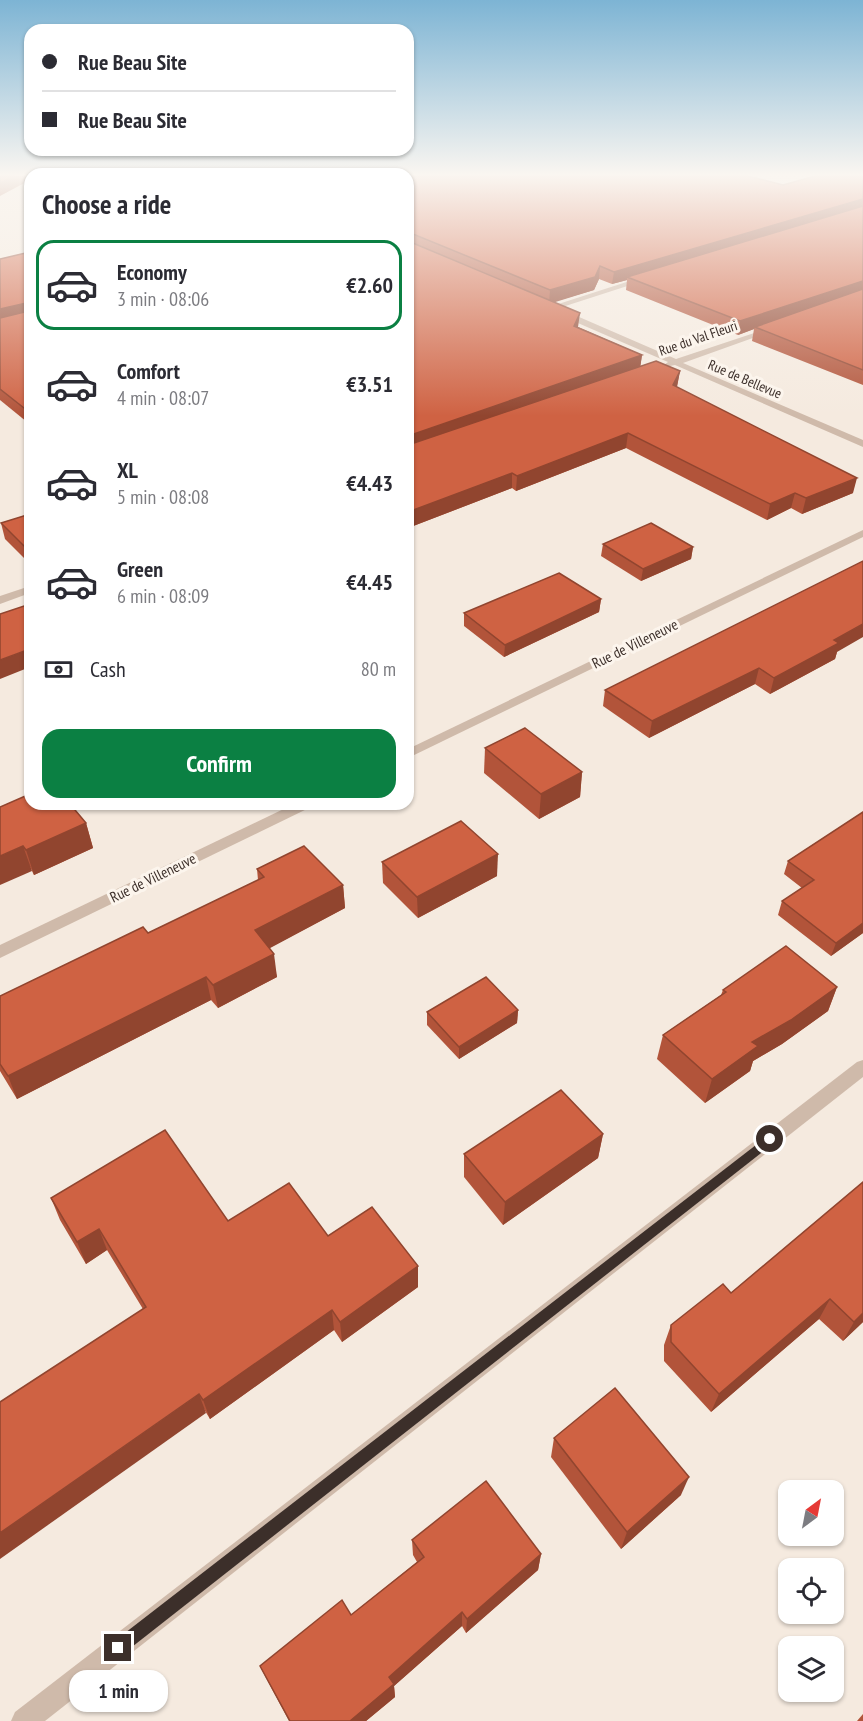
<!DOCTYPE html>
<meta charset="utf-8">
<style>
body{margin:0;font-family:"PT Sans Narrow",sans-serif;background:#f7f7f7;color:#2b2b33;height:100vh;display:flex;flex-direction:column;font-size:22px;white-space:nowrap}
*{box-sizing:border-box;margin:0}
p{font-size:20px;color:#7c7c81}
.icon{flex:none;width:33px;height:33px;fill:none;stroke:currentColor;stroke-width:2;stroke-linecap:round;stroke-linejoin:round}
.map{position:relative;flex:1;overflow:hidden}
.drawer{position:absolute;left:24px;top:168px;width:390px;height:642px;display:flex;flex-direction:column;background:#fff;border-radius:18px;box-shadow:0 2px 4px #0004}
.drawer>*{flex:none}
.top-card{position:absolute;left:24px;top:24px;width:390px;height:132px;border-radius:18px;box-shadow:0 2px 4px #0004;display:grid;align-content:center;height:132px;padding:0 18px;background:#fff}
.needle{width:39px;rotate:32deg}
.controls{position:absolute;left:778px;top:1480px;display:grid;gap:12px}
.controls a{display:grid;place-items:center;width:66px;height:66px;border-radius:12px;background:#fff;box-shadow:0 2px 4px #0004;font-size:30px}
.end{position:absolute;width:27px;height:27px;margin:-14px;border:8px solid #3c2f2a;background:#fff;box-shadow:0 0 0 3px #fff}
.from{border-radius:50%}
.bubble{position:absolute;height:42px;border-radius:18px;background:#fff;box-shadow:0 2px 4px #0004;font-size:20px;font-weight:700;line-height:42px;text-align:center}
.top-card b{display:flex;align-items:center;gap:21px;height:57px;font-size:22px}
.top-card b+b{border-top:2px solid #e1e1e2}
.top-card i{width:15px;height:15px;background:#2b2b33}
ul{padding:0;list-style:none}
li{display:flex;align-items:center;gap:18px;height:90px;margin:0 12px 9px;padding:0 6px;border:3px solid transparent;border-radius:18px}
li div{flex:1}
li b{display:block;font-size:22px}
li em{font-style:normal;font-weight:700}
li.current{border-color:#0b8043}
li>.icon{width:54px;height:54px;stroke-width:1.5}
h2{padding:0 18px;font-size:27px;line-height:72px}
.pay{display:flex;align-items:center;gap:15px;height:66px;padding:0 18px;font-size:22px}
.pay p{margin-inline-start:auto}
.primary-button{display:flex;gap:12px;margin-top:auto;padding:12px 18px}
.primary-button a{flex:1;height:69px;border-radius:18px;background:#0b8043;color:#fff;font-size:24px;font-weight:700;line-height:69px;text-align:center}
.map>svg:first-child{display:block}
</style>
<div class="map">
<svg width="863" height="1721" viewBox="0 0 863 1721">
<rect width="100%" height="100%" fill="#f5eadf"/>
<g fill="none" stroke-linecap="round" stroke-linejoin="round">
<g fill="#cfbaaa" fill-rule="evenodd">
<path d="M642 277 649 279 553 310 546 308Z"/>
<path d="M557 310H563L676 359 775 326V330L683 363 863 440V447L675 365 665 367 664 365 668 362 557 314Z"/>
<path d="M863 530V537L408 758V749Z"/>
<path d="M30 586V593L0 604V596Z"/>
<path d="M294 804H313L311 807 0 958V945Z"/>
<path d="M863 1060V1077L45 1721H11L15 1712 857 1062Z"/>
</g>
</g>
<g fill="#b2543a">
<path d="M408 176 783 185 863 176V385L752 341 754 329 738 335 626 290 627 280 612 284 599 279 594 290 553 302 578 327 642 355 640 367 680 371 677 387 853 493 802 514 791 508 767 520 626 448 516 491 512 488 408 528Z"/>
<path d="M30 252V422H27L0 400V259Z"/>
<path d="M30 514V564L5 539 1 523Z"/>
<path d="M603 544 693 547 691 559 641 581 601 556Z"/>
<path d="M601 599 599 612 504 657 464 626V613Z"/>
<path d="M837 652 835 659 770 694 755 684 649 738 603 706 605 690Z"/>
<path d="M485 748 582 772 580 797 539 819 484 773Z"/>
<path d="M0 807 86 823 93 848 34 875Z"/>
<path d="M863 812V933L831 956 778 915 782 901 802 888 784 874 788 861Z"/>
<path d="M382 862 497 876 418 918 383 883Z"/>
<path d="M257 869 343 885 345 908 269 948 277 977 218 1008 211 1000 17 1099 0 1071V996L148 933 258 880Z"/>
<path d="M837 987 828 1011 782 1044 753 1061 750 1071 705 1103 657 1059 663 1035 721 995 723 990Z"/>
<path d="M518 1010 517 1023 459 1059 427 1025V1012Z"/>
<path d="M603 1134 598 1158 503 1225 464 1177V1154Z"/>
<path d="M863 1182V1322L843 1341 819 1319 711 1412 664 1361V1345L671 1325 731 1293Z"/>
<path d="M51 1198 228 1221 328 1236 418 1266V1287L342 1342 334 1330 210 1419 107 1250 86 1264 60 1220Z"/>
<path d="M554 1438 681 1495 621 1549 551 1457Z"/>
<path d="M412 1540 541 1554 538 1570 466 1633 462 1626 394 1686 395 1697 366 1721H289L266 1678 260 1666 351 1615 417 1562 413 1555Z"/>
<path d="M863 1714V1721H857Z"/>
</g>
<g fill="#91452f">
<path d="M14 176H30V180L0 196V183Z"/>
<path d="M863 199V210L627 277V280L612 284 614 272Z"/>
<path d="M600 266 599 279 594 290 549 304 550 290Z"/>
<path d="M863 281V293L755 327 754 329 738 335 740 321Z"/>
<path d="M26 303 29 316 0 323V309Z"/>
<path d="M580 313 578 327 573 339 574 326Z"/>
<path d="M642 355 640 369 408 451V436Z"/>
<path d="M680 371 677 386 671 399 673 385Z"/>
<path d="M30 406V422H27L24 408Z"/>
<path d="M628 433 626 448 516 491 517 476Z"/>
<path d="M512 473V488L408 528V512Z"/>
<path d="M857 478 853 493 802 514 806 498Z"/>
<path d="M795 493 791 508 767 520 770 504Z"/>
<path d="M693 547 691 559 641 581 643 569Z"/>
<path d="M601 599 599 612 504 657 505 645Z"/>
<path d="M863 624V637L837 652 835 659 770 694 774 678 834 640Z"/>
<path d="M30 649V667L0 679V660Z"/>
<path d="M759 668 755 684 649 738 652 721Z"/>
<path d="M582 772 580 797 539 819 541 794Z"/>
<path d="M86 823 93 848 34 875 26 850Z"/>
<path d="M23 846 32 871 0 885V856Z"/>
<path d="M498 854 497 876 418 918 417 897Z"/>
<path d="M343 885 345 908 259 954 255 930Z"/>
<path d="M863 923V933L831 956 836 943Z"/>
<path d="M274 954 277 977 218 1008 213 985Z"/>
<path d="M206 977 211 1000 17 1099 8 1076Z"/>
<path d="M837 987 828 1011 782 1044 753 1061 750 1071 705 1103 712 1079 752 1042Z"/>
<path d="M518 1010 517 1023 459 1059V1047Z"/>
<path d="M603 1134 598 1158 503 1225 505 1202Z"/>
<path d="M99 1229 107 1250 86 1264 77 1242Z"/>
<path d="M418 1266V1287L342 1342 340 1322Z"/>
<path d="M830 1299 819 1319 711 1412 719 1394Z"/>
<path d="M332 1310 334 1330 210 1419 203 1400Z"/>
<path d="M863 1313V1322L843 1341 854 1322Z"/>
<path d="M199 1394 206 1413 0 1559V1533Z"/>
<path d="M689 1477 681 1495 621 1549 627 1532Z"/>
<path d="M541 1554 538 1570 466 1633 467 1619Z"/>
<path d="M462 1612V1626L394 1686 395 1697 366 1721H350L389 1677Z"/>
</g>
<g fill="#cf6243" stroke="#91452f" stroke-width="1.5">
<path d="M0 176H14L0 183Z"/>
<path d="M408 176H748L783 185 815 176H863V199L614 272 600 266 595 277 550 290 408 232Z"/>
<path d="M863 206V281L740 321 627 277Z"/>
<path d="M408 241 580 313 574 326 642 355 408 436Z"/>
<path d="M30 252V406L24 408 0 389V318L29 311V305L26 303 0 309V259Z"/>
<path d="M863 289V370L755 327Z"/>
<path d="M656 361 680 371 673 385 857 478 806 498 795 493 770 504 628 433 517 476 512 473 408 512V445Z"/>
<path d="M30 514V552L1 523Z"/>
<path d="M651 523 693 547 643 569 603 544Z"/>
<path d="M863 561V624L834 640 839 643 774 678 759 668 652 721 605 690Z"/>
<path d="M559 573 601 599 505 645 464 613Z"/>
<path d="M30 604V649L0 660V614Z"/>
<path d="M525 728 582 772 541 794 485 748Z"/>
<path d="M30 794V804H70L86 823 26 850 23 846 0 856V807Z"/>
<path d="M863 812V923L836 943 782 901 814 880 788 861Z"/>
<path d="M461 821 498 854 417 897 382 862Z"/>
<path d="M304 846 343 885 255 930 274 954 213 985 206 977 8 1076 0 1064V996L143 927 148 933 264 877 257 869Z"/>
<path d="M786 946 837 987 791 1020 752 1042 758 1046 712 1079 663 1035 726 992 723 990Z"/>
<path d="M486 977 518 1010 459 1047 427 1012Z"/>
<path d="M561 1090 603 1134 505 1202 464 1154Z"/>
<path d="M165 1130 228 1221 289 1183 328 1236 372 1207 418 1266 340 1322 332 1310 203 1400 199 1394 0 1533V1402L146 1307 99 1229 77 1242 51 1198Z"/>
<path d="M863 1182V1313L854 1322 830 1299 719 1394 671 1342V1325L723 1284 731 1293Z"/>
<path d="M615 1388 689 1477 627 1532 554 1438Z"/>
<path d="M486 1481 541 1554 467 1619 462 1612 389 1677 394 1684 350 1721H290L260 1666 342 1600 351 1615 424 1557 412 1540Z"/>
</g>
<linearGradient id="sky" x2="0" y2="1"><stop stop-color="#7db4d4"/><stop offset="0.42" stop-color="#faf6f1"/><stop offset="1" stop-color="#faf6f1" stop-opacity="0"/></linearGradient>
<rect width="863" height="416" fill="url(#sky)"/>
<path fill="#3c2f2a" d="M770 1134 776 1139 774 1143 123 1654 118 1656 112 1654 110 1648 112 1643Z"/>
<g text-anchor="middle" stroke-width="6" stroke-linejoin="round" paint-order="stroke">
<g font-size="14" fill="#3c2f2a" stroke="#fcf5ed">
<text transform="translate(698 338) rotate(-19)" y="5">Rue du Val Fleuri</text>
<text transform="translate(745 379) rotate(23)" y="5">Rue de Bellevue</text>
</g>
<g font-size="15" fill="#3c2f2a" stroke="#fcf5ed">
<text transform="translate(635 644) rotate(-26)" y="5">Rue de Villeneuve</text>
<text transform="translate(153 878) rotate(-26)" y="5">Rue de Villeneuve</text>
</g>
</g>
</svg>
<div class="controls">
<a><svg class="needle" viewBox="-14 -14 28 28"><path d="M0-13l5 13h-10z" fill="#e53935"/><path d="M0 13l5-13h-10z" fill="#7c7c81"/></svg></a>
<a><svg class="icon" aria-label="locate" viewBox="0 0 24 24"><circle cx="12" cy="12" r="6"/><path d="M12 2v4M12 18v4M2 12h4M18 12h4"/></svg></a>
<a><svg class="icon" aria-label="layers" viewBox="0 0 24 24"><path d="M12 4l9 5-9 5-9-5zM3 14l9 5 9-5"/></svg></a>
</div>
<i class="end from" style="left:770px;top:1139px"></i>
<i class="end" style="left:118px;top:1648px"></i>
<div class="bubble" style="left:69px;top:1670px;width:99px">1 min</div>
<div class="top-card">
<b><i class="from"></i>Rue Beau Site</b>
<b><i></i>Rue Beau Site</b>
</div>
<section class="drawer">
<h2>Choose a ride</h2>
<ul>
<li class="current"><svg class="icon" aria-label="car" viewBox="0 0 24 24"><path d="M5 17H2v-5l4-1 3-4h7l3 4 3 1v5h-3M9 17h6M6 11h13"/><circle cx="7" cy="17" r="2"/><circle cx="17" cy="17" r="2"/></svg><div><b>Economy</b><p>3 min · 08:06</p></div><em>€2.60</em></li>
<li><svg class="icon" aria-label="car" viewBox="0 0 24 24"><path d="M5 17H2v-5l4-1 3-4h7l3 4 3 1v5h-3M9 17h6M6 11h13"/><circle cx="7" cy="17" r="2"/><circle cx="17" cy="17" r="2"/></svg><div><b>Comfort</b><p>4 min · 08:07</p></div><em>€3.51</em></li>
<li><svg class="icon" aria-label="car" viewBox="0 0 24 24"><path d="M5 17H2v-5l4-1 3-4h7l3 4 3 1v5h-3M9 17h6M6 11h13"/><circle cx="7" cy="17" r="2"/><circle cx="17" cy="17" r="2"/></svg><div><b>XL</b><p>5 min · 08:08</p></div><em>€4.43</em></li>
<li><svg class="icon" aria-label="car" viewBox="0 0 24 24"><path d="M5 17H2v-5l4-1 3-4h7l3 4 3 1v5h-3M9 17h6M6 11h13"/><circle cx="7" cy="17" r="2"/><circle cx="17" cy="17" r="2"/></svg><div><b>Green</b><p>6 min · 08:09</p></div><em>€4.45</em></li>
</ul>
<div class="pay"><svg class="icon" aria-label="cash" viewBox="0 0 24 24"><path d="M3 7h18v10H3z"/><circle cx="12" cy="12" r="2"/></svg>Cash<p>80 m</p></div>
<div class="primary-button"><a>Confirm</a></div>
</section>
</div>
